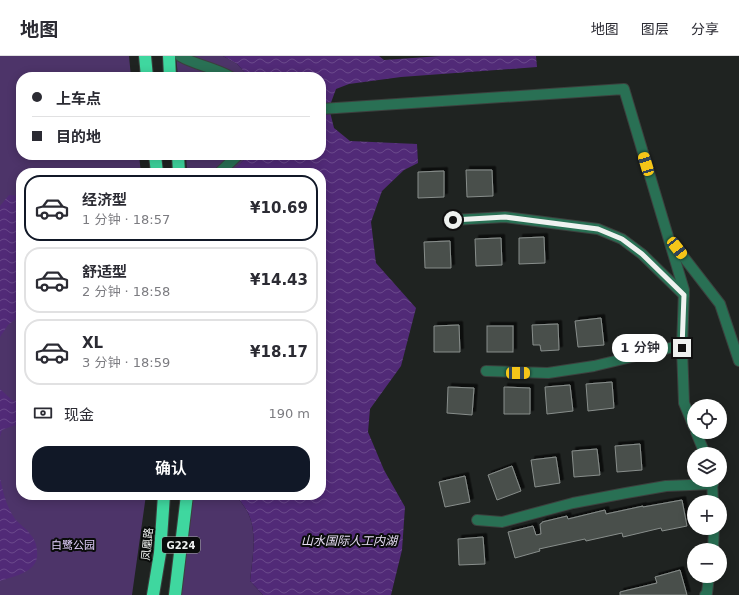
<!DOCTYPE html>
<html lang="zh">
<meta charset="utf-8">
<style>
body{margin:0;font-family:"DejaVu Sans","Noto Sans SC",sans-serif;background:#f2f2f3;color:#2b2b33;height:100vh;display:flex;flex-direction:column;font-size:15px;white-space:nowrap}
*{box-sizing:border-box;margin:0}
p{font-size:13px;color:#7c7c81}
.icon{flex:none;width:22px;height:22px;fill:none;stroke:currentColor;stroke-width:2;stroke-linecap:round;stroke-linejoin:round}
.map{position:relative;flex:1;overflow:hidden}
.details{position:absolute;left:16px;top:112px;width:310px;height:332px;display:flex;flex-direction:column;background:#fff;border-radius:16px;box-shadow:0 2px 10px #0003}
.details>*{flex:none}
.hud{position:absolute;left:16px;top:16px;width:310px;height:88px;border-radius:16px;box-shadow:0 2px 10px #0003;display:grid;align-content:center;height:88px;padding:0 16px;background:#fff}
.buttons{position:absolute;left:687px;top:343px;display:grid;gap:8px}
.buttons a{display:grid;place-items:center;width:40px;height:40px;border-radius:50%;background:#fff;box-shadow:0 2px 10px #0003;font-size:20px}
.end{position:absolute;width:18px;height:18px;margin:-9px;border:5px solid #eff2f0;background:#111;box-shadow:0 0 0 2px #111}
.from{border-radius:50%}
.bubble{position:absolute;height:28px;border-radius:14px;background:#fff;box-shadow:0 2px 10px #0003;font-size:13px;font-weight:600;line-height:28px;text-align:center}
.car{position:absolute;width:12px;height:24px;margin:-12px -6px;border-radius:5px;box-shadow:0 0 3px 1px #0007;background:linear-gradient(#f5c518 24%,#345 0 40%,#f5c518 0 76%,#345 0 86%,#f5c518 0)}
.hud b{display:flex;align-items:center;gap:14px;height:38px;font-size:15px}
.hud b+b{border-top:1px solid #e1e1e2}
.hud i{width:10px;height:10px;background:#2b2b33}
ul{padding:7px 0 0;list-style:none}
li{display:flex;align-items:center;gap:12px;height:66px;margin:0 8px 6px;padding:0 8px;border:2px solid #e1e1e2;border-radius:16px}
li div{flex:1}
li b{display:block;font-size:15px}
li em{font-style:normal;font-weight:600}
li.active{border-color:#111827}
li>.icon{width:36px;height:36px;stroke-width:1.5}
.pay{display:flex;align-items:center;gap:10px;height:44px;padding:0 16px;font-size:15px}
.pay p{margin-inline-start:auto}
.button{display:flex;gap:8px;margin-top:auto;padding:8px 16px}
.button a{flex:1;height:46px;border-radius:16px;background:#111827;color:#fff;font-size:16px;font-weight:600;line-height:46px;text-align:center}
header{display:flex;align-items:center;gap:24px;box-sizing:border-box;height:56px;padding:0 20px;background:#fff;border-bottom:1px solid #e1e1e2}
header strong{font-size:19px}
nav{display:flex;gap:22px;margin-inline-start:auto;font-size:14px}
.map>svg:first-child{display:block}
</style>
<header>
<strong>地图</strong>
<nav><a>地图</a><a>图层</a><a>分享</a></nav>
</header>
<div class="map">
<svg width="739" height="539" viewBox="0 0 739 539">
<defs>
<pattern id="water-waves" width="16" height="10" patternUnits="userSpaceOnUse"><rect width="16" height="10" fill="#512a77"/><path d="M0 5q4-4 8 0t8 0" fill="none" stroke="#6a498b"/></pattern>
<filter id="shadow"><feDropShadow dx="3.5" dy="-3.5" stdDeviation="0" flood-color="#0009"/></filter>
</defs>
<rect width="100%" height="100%" fill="#1f2321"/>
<g fill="#4d3469">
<path d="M0 0H129L131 21H21V99H139L141 117H21V439H146L132 539H0Z"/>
<path d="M176 0H223L237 8 249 21H178Z"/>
<path d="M186 99H249L232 117H187Z"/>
<path d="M193 439H236C240 445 245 451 248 457 258 478 252 504 250 525L263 539H181Z"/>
</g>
<g fill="url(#water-waves)">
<path d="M223 0H379L384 4 441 0H536L537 11 401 21 349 28 336 33 329 52 334 72 350 85 417 88 418 107 404 114 382 135 371 166 376 207 416 252 401 310 370 353 368 376 384 414 405 451 402 494 391 539H263L250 525C252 504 258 478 248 457 245 451 240 445 236 439H321V117L232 116 249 99H321V21H249L237 8Z"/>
<path d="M9 139 21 140V259L8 269 0 281V150Z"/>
<path d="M0 333 12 344 21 346V367L2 374 0 381Z"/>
<path d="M0 422C3 436 6 450 15 463 19 468 26 472 30 478 34 482 37 489 37 495 40 516 15 520 0 525Z"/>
</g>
<g fill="#494f4c" stroke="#888e8b" filter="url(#shadow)">
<path d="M466 114H492L493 140 467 141Z"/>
<path d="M444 115V141L418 142V116Z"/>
<path d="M544 181 545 207 519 208V182Z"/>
<path d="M501 182 502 209 476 210 475 183Z"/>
<path d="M450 185 451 212H425L424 186Z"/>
<path d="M601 262 604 289 578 291 575 265Z"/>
<path d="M558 268 559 294 541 295 540 289H533L532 269Z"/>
<path d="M459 269 460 296H434V270Z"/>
<rect x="487" y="270" width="26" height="26"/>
<path d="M612 326 614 352 588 355 586 328Z"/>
<path d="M570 329 573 355 547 358 545 331Z"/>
<path d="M448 331 474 332 472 359 447 357Z"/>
<path d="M504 331 530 332V358H504Z"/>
<path d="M640 388 642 414 617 416 615 390Z"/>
<path d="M597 393 600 419 574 421 572 395Z"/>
<path d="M556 401 560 427 535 431 531 404Z"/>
<path d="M512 410 521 435 497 444 488 419Z"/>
<path d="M465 420 470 446 445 451 439 426Z"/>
<path d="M682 444 687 470 662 475 661 472 623 481 622 477 586 485 585 483 539 493 540 495 515 502 508 476 533 470 536 479 541 478 540 468 542 467V466L567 460 568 463 605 454 606 458 643 450V451Z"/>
<path d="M483 481 485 508 459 509 458 483Z"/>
<path d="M680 514 687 539H620V536L657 527 655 521Z"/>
</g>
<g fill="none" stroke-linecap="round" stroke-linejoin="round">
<defs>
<g id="street">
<path d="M180 0C195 9 214 11 231 21"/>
<path d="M321 53 624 33 684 234 682 292 684 347 694 371"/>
<path d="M219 117 238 99"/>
<path d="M453 164 505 161 598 173 622 183 642 198 684 239"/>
<path d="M672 186 720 248 739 305"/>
<path d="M486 315 548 317 594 310 682 289"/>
<path d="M696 376 705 398"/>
<path d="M712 424 713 446"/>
<path d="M477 464 502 466 573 447 626 437 666 430 713 428"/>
<path d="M713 494 714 472"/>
<path d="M705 539 707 537 709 520"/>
</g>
<g id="highway">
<path d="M145 0 147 21"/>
<path d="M169 0 170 21"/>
<path d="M155 99 157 117"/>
<path d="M178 99 179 117"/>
<path d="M153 539 160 497 164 439"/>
<path d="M175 539 187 439"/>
</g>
</defs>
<use href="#street" stroke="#3c403e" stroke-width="12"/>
<use href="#highway" stroke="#3c403e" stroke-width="14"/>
<use href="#street" stroke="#297054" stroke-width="10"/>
<use href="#highway" stroke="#3fd79f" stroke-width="12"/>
</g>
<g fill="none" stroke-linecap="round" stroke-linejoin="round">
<path stroke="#eff2f0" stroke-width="5" d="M453 164 505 161 598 173 622 183 642 198 684 239 682 292"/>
</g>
<g text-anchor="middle" stroke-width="4" stroke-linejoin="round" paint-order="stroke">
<rect fill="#0a0c0b" stroke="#aaadab" stroke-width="1" x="162" y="481" width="38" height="16" rx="3"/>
<g font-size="10" font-weight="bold" fill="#eff2f0">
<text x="181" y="493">G224</text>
</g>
<g font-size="11" fill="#eff2f0" stroke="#0a0c0b">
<text transform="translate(147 488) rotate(-84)" y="4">凤凰路</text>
</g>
<g font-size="11" fill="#e1cffb" stroke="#0a0c0b">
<text x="73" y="493">白鹭公园</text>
</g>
<g font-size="12" font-style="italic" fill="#e7ddf4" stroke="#0a0c0b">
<text x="349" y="489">山水国际人工内湖</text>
</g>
</g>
</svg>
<div class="buttons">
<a><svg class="icon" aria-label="locate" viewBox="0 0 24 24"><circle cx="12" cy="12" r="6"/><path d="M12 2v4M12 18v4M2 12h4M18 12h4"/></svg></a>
<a><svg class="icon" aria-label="layers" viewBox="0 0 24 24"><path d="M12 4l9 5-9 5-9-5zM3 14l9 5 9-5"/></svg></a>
<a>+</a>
<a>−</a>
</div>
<i class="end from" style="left:453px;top:164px"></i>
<i class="end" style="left:682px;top:292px"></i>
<div class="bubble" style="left:612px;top:278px;width:56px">1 分钟</div>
<i class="car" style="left:646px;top:108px;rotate:343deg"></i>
<i class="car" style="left:677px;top:192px;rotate:142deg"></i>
<i class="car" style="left:518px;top:317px;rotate:90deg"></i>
<div class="hud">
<b><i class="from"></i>上车点</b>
<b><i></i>目的地</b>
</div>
<section class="details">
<ul>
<li class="active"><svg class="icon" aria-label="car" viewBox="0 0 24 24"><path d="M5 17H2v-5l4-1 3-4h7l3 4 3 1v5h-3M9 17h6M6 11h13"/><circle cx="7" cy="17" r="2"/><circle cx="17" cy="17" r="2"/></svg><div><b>经济型</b><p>1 分钟 · 18:57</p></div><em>¥10.69</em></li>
<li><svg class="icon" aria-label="car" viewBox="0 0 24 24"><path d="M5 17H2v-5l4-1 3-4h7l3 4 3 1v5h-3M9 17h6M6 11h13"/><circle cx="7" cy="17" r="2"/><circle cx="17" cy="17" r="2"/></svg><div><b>舒适型</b><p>2 分钟 · 18:58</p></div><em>¥14.43</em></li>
<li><svg class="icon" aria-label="car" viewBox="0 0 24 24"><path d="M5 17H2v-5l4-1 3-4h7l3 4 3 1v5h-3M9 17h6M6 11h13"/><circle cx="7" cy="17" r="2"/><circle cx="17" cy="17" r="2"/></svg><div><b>XL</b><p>3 分钟 · 18:59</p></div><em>¥18.17</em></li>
</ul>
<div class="pay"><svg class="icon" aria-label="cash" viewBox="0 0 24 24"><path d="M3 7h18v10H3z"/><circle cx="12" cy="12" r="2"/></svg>现金<p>190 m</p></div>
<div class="button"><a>确认</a></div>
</section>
</div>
